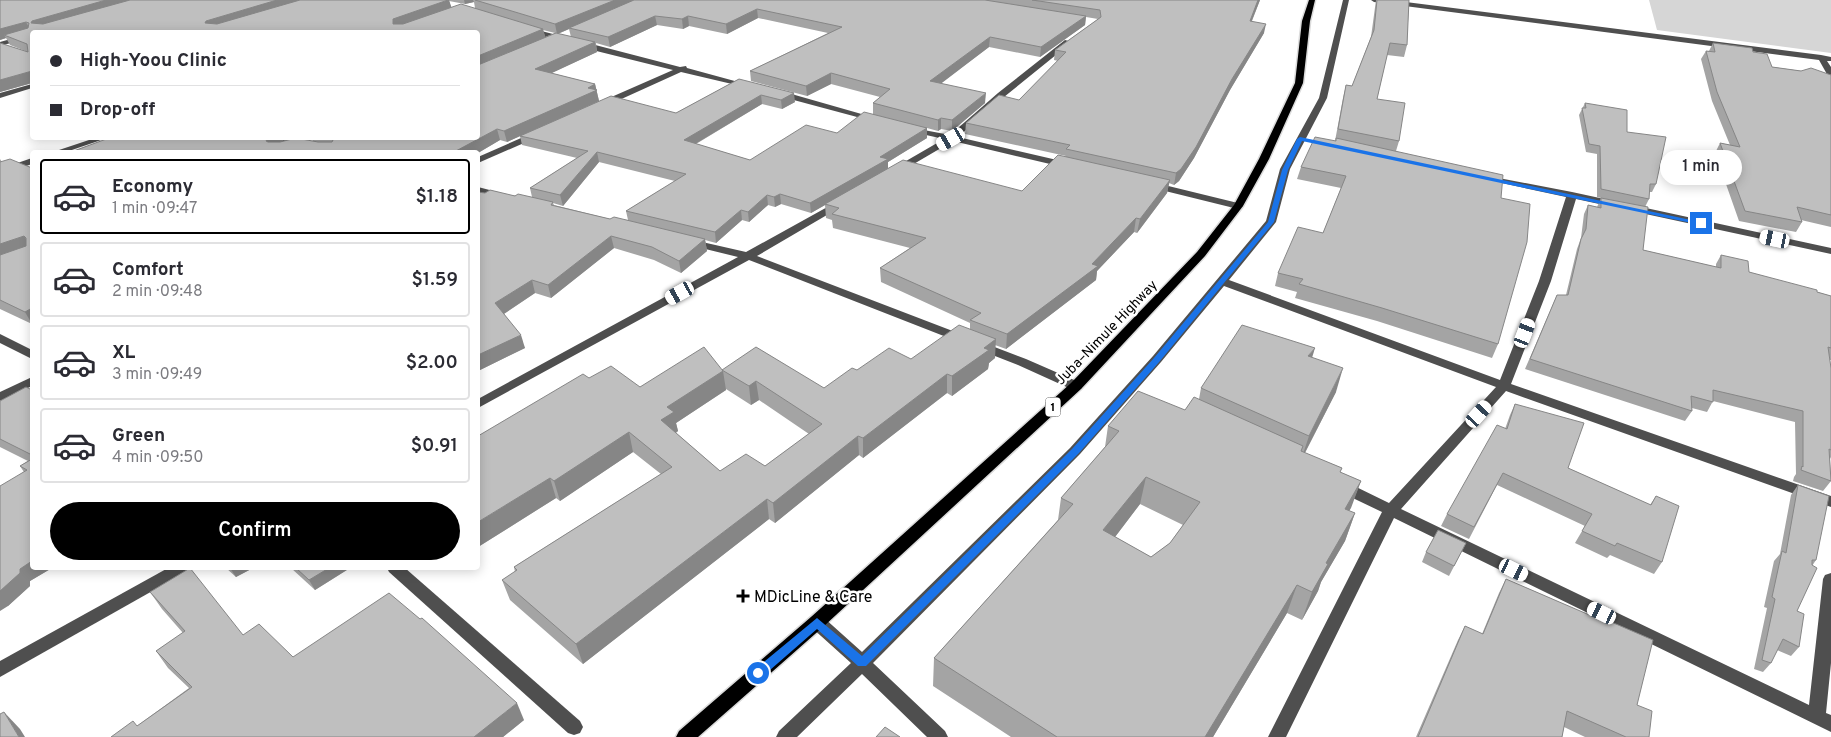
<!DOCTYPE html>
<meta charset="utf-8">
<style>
body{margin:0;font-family:Overpass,sans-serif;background:#f2f2f3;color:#2b2b33;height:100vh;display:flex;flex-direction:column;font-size:19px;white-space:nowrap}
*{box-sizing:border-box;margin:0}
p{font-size:16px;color:#7c7c81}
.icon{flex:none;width:28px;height:28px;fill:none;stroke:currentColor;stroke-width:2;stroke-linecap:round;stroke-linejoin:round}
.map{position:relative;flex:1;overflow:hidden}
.panel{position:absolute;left:30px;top:150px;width:450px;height:420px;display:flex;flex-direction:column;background:#fff;border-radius:5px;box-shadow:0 2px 12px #0003}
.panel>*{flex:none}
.banner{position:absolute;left:30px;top:30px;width:450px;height:110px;border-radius:5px;box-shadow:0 2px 12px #0003;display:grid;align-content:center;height:110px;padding:0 20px;background:#fff}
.end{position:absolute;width:22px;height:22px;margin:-11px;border:6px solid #1a73e8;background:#fff;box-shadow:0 0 0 2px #fff}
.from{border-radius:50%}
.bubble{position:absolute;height:35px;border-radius:18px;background:#fff;box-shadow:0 2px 12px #0003;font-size:16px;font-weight:600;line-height:35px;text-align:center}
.car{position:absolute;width:15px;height:30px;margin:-15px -8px;border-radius:6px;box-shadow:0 0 4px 1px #0007;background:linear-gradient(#fff 24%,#345 0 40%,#fff 0 76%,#345 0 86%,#fff 0)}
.banner b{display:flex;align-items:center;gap:18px;height:48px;font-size:19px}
.banner b+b{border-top:1px solid #e1e1e2}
.banner i{width:12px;height:12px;background:#2b2b33}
ul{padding:9px 0 0;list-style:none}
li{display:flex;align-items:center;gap:15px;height:75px;margin:0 10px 8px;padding:0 10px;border:2px solid #e1e1e2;border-radius:5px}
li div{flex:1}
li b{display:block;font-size:19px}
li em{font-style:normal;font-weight:600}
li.on{border-color:#000}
li>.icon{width:45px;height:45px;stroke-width:1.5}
.primary-button{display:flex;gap:10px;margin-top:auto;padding:10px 20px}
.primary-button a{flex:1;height:58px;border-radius:30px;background:#000;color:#fff;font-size:20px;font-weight:600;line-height:58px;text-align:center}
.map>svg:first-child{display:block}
</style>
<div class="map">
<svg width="1831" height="737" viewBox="0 0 1831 737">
<rect width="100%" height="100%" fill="#fff"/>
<path fill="#d6d6d6" d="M1649 0H1831V53L1657 30Z"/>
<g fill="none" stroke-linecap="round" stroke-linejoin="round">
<defs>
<path id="major" d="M1309 0H1315L1310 21 1303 83 1269 159 1243 206 1205 256 1081 389 823 627 698 737H676L679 731 811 617 1071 383 1197 252 1234 205 1259 159 1295 83 1302 21Z"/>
</defs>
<use href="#major" stroke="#dbdbdb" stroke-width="3"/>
<g fill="#4f4f4f" fill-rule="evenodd">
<path d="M1343 0H1349L1327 98 1290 169 1276 222 1229 280 1500 380 1539 281 1566 197 1483 179V175L1572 192 1831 248V254L1576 199 1551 281 1511 384 1831 496V507L1506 391 1401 509 1809 705 1823 579 1825 575 1831 573V663L1826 713 1831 715V732L1394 518 1286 737H1268L1382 512 1336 490 1334 486 1336 482H1346L1389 503 1496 387 1224 286 1161 362 1080 454 873 663 945 731 948 737H927L862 674 797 737H776L779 731 851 663 811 627 809 622 811 617 817 615 823 617 862 652 1070 448 1153 356 1266 221 1280 169 1319 98Z"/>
<path d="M1371 0H1390L1821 55 1831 57V61H1827L1831 67V76H1828L1819 60 1374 2Z"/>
<path d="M526 27 680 67 686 66 687 68 753 86 749 88 681 72 606 106H600V102L673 70 556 41 526 31Z"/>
<path d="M32 33V37L0 46V42Z"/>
<path d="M1065 40 1072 42 1004 97 958 137 1070 163V167L1067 168 953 141 900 172H894V168L944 139 908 131V127L950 135 998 93Z"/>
<path d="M32 84V88L0 98V93Z"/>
<path d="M775 91H781L879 119 872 121 775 95Z"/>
<path d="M537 131 541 134 540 136 478 163V157Z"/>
<path d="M95 138H107L66 152H53Z"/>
<path d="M273 138H286L336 152H322Z"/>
<path d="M32 158V164L0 175V169Z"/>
<path d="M1152 182 1242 204 1243 206 1238 209 1149 187V183Z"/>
<path d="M478 187 505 194 507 196 502 199 478 193Z"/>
<path d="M840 200 845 203 844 205 757 256 1026 359 1081 383 1082 386 1081 389H1071L1018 365 749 260 478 408V399L738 257 685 244 684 242 685 240 689 239 746 252Z"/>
<path d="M0 334 32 350V359L0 343Z"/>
<path d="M32 377V386L0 401V392Z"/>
<path d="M168 568H188L186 572 0 677V661Z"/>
<path d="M387 568H405L580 721 583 727 580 733 574 735 568 733 389 572Z"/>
</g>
<use href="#major" fill="#000" fill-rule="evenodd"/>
</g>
<g fill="#a4a4a4" fill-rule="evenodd">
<path d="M0 0H1260L1252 21 1264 33 1230 90 1194 158 1179 181 1174 185 1169 183 1167 193 1137 233 1134 232 1097 271 1096 280 1006 349 995 345V358L989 363 988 369 952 396 947 393 863 458 859 455 775 523 769 519 583 664 510 600 502 580 515 572 514 567 661 474 633 452 560 501 556 498 478 547 589 378 640 387 722 370 824 388 857 370 911 359 970 329V323L881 282 880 268 910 248 833 228 832 220 826 218 825 205 811 213 781 204 775 207 768 205 749 222 742 220 716 243 705 240 707 251 681 273 654 260 614 248 551 298 535 293 504 314 525 348 478 371 485 193 532 197 530 188 577 158 522 145 520 136 507 142 500 140 478 153 283 141 293 138H288H308L300 139 313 142 312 138H478V32H32V83L0 92V43L28 52 10 45 6 38 0 40ZM449 1 465 4 474 2 475 8 451 7ZM1086 17 1098 19 1055 50 1054 60 1058 61 1019 100 966 123 965 134 1066 156 1022 191 888 168V162L927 138V128L938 131 941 129 952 131 985 103 941 83 989 47 1040 57 1085 25ZM758 18 828 33 750 71 751 81 807 96 831 84 880 97 873 103V114L837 133 750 160 696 144 762 104 782 109 795 102 739 79 676 113 599 101 595 84 551 73 597 52 596 43 610 47 657 25 683 29 689 26 727 34ZM569 29 571 37 558 34ZM543 30 555 33 545 37ZM599 162 675 181 626 211 628 220 610 219 554 205 553 203 563 206ZM726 389 751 405 759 400 809 434 765 466 720 471 676 433 678 431 676 423 726 390Z"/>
<path d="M1376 0H1409L1407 45 1404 57 1387 55 1377 99 1399 141 1396 151 1501 198 1498 344 1492 358 1377 321 1295 298 1297 292 1275 286 1278 273 1323 233 1341 188 1297 179 1301 167 1335 141 1343 98 1346 85 1352 86 1371 37Z"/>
<path d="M1713 43 1753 52 1772 67 1831 75V227L1801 220 1802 222 1796 232 1739 221 1715 153 1720 143 1730 145 1712 101 1701 59 1706 51H1709Z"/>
<path d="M1585 103 1627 132 1656 184 1652 192H1649V199L1645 207 1643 250 1716 267V264L1721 255 1749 272 1831 296V360H1830L1831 368V457L1830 459 1831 481 1823 491 1793 481 1794 477 1796 474 1795 422 1713 401 1707 412 1692 408V411L1685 421 1525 369 1557 295H1566L1577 249 1581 238 1584 214 1588 205 1597 207 1601 198 1597 197V154L1586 152 1579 115Z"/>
<path d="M0 159 2 162 32 168V324L0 309Z"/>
<path d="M1312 358 1336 392 1305 453 1342 468 1340 472 1361 481 1349 511 1355 513 1345 541 1321 582 1318 591 1302 620 1287 613 1213 737H1011L933 686 934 658 1058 520 1061 498 1105 447 1108 426 1185 410 1199 399 1201 388ZM1140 504 1183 525 1170 543 1151 557 1115 537Z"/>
<path d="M32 390V568H52L30 581V586L8 606 24 472 20 466 28 461 0 447V401Z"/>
<path d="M1515 404 1568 468 1650 505 1656 496 1662 562 1654 574 1610 555 1607 558 1575 543 1585 526 1497 485 1469 539 1441 526 1447 514 1505 429 1510 415Z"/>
<path d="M1798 485 1816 560 1812 566 1797 611 1799 647 1791 656 1777 650 1771 663 1763 672 1754 669 1767 608 1764 607 1774 561 1780 554 1791 495Z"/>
<path d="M1466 543 1449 576 1422 562 1426 552Z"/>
<path d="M226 568H253L236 577Z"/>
<path d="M291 568H350L315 590Z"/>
<path d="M1506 579 1607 623 1609 621 1637 705 1649 737H1585L1564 727 1562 737H1416L1458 640 1465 626 1482 634 1499 593Z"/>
<path d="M150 592 243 635 293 657 524 720 503 737H111L137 726 189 688 168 668 156 651 183 633 162 609Z"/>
</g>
<g fill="#868686">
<path d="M106 0H143L37 30 31 23 32 21Z"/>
<path d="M277 0H311L210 30 205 23 206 21Z"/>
<path d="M448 0H449L452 9 396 28 393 24V19Z"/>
<path d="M464 0H473L474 2 465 4Z"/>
<path d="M615 0H639L569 28V29L557 34 555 24Z"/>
<path d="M1258 0H1260L1248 30 1250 21Z"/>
<path d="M757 9 758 18 727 34 726 24Z"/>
<path d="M655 16 657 25 610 47 608 37Z"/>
<path d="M688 16 689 26 683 29 682 19Z"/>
<path d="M1086 16 1085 25 1040 57 1041 47Z"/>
<path d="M26 22 31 31 4 35 6 38 0 40V29Z"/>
<path d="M1266 24 1264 33 1230 90 1194 158 1179 181 1174 185 1176 173 1232 79Z"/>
<path d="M543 29 546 39 478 67V56Z"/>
<path d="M990 37 989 47 930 92V81Z"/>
<path d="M595 42 597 52 537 80 535 69Z"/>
<path d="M32 71V83L0 92V80Z"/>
<path d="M831 73V84L807 96 806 86Z"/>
<path d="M595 84 599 101 507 142 504 131Z"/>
<path d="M794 93 795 102 782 109 781 100Z"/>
<path d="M986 93 985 103 952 131V120Z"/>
<path d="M761 95 762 104 685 150 684 140Z"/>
<path d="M941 118V129L938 131V120Z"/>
<path d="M927 128V138L888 162V169L811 213 810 203 880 157Z"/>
<path d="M497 129 500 140 478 153 454 152Z"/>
<path d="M268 138H282L285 144 273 148 266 141Z"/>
<path d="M597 152 599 162 563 206 560 195Z"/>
<path d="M1170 180 1167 193 1137 233 1140 219Z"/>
<path d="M780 194 781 204 775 207 774 197Z"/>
<path d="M767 195 768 205 749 222 748 212Z"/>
<path d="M741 210 742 220 716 243 715 232Z"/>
<path d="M1136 218 1134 232 1097 271 1096 280 1006 349 1007 334 1092 264Z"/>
<path d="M24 236 31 248 0 260V244Z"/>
<path d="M611 236 614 248 551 298 548 285Z"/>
<path d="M705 239 707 251 681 273 679 261Z"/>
<path d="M532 280 535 293 499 317 495 303Z"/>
<path d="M32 308V324L25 312Z"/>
<path d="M521 335 525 348 478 371V355Z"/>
<path d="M996 339 995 358 989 363 988 369 952 396V376L984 348Z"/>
<path d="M1315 348 1308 371V356Z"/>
<path d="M1343 368 1336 392 1301 460 1309 436Z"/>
<path d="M723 371 726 390 676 423 678 431 665 439 661 420 667 407Z"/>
<path d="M947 374V393L863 458V438Z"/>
<path d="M756 381 759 400 751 405 749 386Z"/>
<path d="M629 432 633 452 560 501 554 481Z"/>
<path d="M858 436 859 455 775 523 773 503Z"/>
<path d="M1146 477 1140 504 1099 558 1103 530Z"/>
<path d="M550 478 556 498 478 547V522Z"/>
<path d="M1361 481 1351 508 1334 536 1345 509Z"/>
<path d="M767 499 769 519 583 664 576 644Z"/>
<path d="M1355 513 1345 541 1321 582 1318 591 1302 620 1312 592 1326 563Z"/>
<path d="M32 561V568H52L30 581V586L8 606 0 611V591L20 569Z"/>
<path d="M230 568H253L236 577Z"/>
<path d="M329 568H350L315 590 309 580Z"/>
<path d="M1297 585 1287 613 1213 737H1205Z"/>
<path d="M517 703 524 720 503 737H474Z"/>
<path d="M4 712 20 729 25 737H19Z"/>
</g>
<g fill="#bfbfbf" stroke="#868686" fill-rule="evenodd">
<path d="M0 0H106L32 21 31 23 43 24 130 0H277L206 21 205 23 217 24 300 0H448L393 19V24H403L461 4 543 29 478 56V32H32V71L0 80V43L28 52 27 44 4 35 28 28 29 23 26 22 0 29Z"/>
<path d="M475 0H615L555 24Z"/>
<path d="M634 0H985L1086 16 1041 47 990 37 930 81 986 93 952 120 941 118 938 120 873 103 890 89 831 73 806 86 750 71 842 27 757 9 726 24 688 16 682 19 655 16 608 37 569 28Z"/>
<path d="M1032 0H1258L1250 21 1266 24 1232 79 1196 147 1181 169 1176 173 1066 149 1070 145 966 123 999 95 1019 100 1066 52 1055 50 1101 17 1100 10Z"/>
<path d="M1377 0H1409L1407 45 1390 43 1377 99 1405 103 1399 141 1338 129 1346 85 1352 86 1374 30Z"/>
<path d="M556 33 595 42 535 69 595 84 588 88 597 90 504 131 497 129 454 152H71L109 138H268L266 141 268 142H280L296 138 318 142H332L333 140 327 138H478V65Z"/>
<path d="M1713 43 1752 48 1753 52 1767 54 1772 67 1801 71 1811 68 1831 75V215L1797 207 1802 222 1745 211 1720 143 1740 147 1717 92 1706 51 1715 52Z"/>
<path d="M739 79 794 93 781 100 761 95 684 140 750 160 806 125 837 133 864 112 927 128 880 157 888 159 810 203 780 194 774 197 767 195 748 212 741 210 715 232 626 211 686 174 597 152 560 195 530 188 588 151 520 136 611 96 676 113Z"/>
<path d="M1585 103 1627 110V132L1666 137 1656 184H1650L1649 199 1601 189 1600 146 1589 144 1582 108H1586Z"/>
<path d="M1315 137 1336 141V138L1503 175 1501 198 1530 204 1527 242 1498 344 1382 308 1299 284 1303 279 1278 273 1298 227 1323 233 1346 176 1301 167Z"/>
<path d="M1058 155 1170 180 1140 219 1136 218 1092 264 1098 266 1007 334 970 320 981 313 880 268 926 238 832 214 839 208 825 204 903 160 1022 191Z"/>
<path d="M10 159 32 168V308L25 312 0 300V255L26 246V238L24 236 0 244V162Z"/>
<path d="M490 190 515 196 518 194 553 202 551 205 610 219 614 217 705 239 679 261 652 247 611 236 548 285 532 280 495 303 521 335 478 355V192L485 193Z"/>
<path d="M1601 198 1648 207 1643 250 1721 268V255L1748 261 1749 272 1817 290V292L1831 296V348L1828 347 1831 368V450L1829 449 1831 481 1801 470 1802 466 1803 467V411L1713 390V402L1691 396 1692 411 1530 359 1557 295H1568L1581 239 1586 229 1588 205 1601 208Z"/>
<path d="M959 325 996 339 984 348 989 350 952 376 947 374 863 438 858 436 773 503 767 499 576 644 502 580 517 570 514 567 672 467 629 432 554 481 550 478 478 522V436L583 374 589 378 611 366 640 387 704 347 723 371 667 407 674 412 661 420 720 471 746 454 765 466 822 424 756 381 749 386 722 370 756 347 824 388 852 368 857 370 889 348 911 359Z"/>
<path d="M1242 325 1315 348 1308 356 1343 368 1309 436 1201 388Z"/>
<path d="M26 387 32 390V455L0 439V401Z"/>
<path d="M1138 391 1185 410 1194 397 1303 446 1301 451 1342 468 1340 472 1361 481 1345 509 1355 513 1326 563 1328 564 1312 592 1297 585 1205 737H1057L934 658 1073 504 1061 498 1119 431 1108 426ZM1146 477 1200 502 1170 543 1151 557 1103 530Z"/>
<path d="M1515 404 1584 423 1568 468 1651 505 1656 496 1679 506 1662 562 1617 543 1615 546 1582 531 1592 514 1503 473 1474 527 1447 514 1497 425 1507 429Z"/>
<path d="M32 459V561L20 569V573L0 591V486L27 470 20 466Z"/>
<path d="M1798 485 1829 496 1816 560H1812V565L1817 568 1797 611 1804 614 1799 647 1783 639 1771 663 1762 660 1775 599 1772 597 1782 551 1786 553Z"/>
<path d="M1438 530 1466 543 1454 566 1426 552Z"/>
<path d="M190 568 243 635 259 624 293 657 389 593 420 619 422 618 517 703 474 737H111L133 721 137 726 192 687 156 651 185 631 150 592Z"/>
<path d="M296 568H329L309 580Z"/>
<path d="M1506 579 1608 623 1609 621 1653 640 1637 705 1652 711 1649 737H1626L1567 711 1562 737H1418L1465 626 1483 634Z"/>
<path d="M4 712 19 737H0V714Z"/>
<path d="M885 727 900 737H876Z"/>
</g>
<path fill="#1a73e8" d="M1300 137 1705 223 1701 225 1302 141 1288 170 1274 222 1160 361 1079 453 866 666H858L817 629 762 677H754L753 673 754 670 817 618 862 656 1072 449 1154 358 1268 222 1282 170 1297 139Z"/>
<path fill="#000" stroke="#fff" stroke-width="2" d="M740.5 588.5h5v5h5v5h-5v5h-5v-5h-5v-5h5z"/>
<g text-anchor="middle" stroke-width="5" stroke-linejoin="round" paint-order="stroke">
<rect fill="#fff" stroke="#4c4c4c" stroke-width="1" x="1045.5" y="397.5" width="15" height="19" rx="4"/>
<g font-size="12" font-weight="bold" fill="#000">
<text x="1053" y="411">1</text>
</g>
<g font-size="14" fill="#000" stroke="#fff">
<text transform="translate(1106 332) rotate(-46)" y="5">Juba–Nimule Highway</text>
</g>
<g font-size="16" fill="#000" stroke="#fff" text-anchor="start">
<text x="754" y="602">MDicLine &amp; Care</text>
</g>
</g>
</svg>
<i class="end from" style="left:758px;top:673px"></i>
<i class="end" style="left:1701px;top:223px"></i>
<div class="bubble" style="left:1660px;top:150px;width:82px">1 min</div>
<i class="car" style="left:951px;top:139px;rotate:240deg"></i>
<i class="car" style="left:1775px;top:239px;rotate:282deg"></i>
<i class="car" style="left:680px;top:293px;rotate:241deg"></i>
<i class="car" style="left:1525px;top:333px;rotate:21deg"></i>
<i class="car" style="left:1479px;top:414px;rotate:42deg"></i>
<i class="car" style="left:1514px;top:570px;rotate:116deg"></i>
<i class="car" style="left:1602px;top:613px;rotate:296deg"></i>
<div class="banner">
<b><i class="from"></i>High-Yoou Clinic</b>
<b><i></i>Drop-off</b>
</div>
<section class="panel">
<ul>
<li class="on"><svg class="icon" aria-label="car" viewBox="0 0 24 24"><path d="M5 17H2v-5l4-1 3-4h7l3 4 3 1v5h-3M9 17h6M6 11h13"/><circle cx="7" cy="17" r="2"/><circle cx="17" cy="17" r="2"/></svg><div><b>Economy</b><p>1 min · 09:47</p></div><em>$1.18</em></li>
<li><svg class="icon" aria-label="car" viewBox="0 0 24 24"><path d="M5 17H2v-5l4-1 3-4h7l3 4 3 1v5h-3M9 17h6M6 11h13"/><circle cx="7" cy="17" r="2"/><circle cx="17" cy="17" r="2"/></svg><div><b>Comfort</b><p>2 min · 09:48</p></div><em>$1.59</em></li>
<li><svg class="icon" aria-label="car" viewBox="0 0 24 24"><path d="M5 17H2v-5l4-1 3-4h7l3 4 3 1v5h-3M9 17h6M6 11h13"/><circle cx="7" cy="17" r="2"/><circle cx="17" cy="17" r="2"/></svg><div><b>XL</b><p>3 min · 09:49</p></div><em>$2.00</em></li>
<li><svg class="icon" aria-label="car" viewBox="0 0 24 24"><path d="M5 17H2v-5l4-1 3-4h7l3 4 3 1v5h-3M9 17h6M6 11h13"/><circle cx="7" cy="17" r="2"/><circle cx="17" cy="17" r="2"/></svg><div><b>Green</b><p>4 min · 09:50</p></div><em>$0.91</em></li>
</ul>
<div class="primary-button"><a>Confirm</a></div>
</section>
</div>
